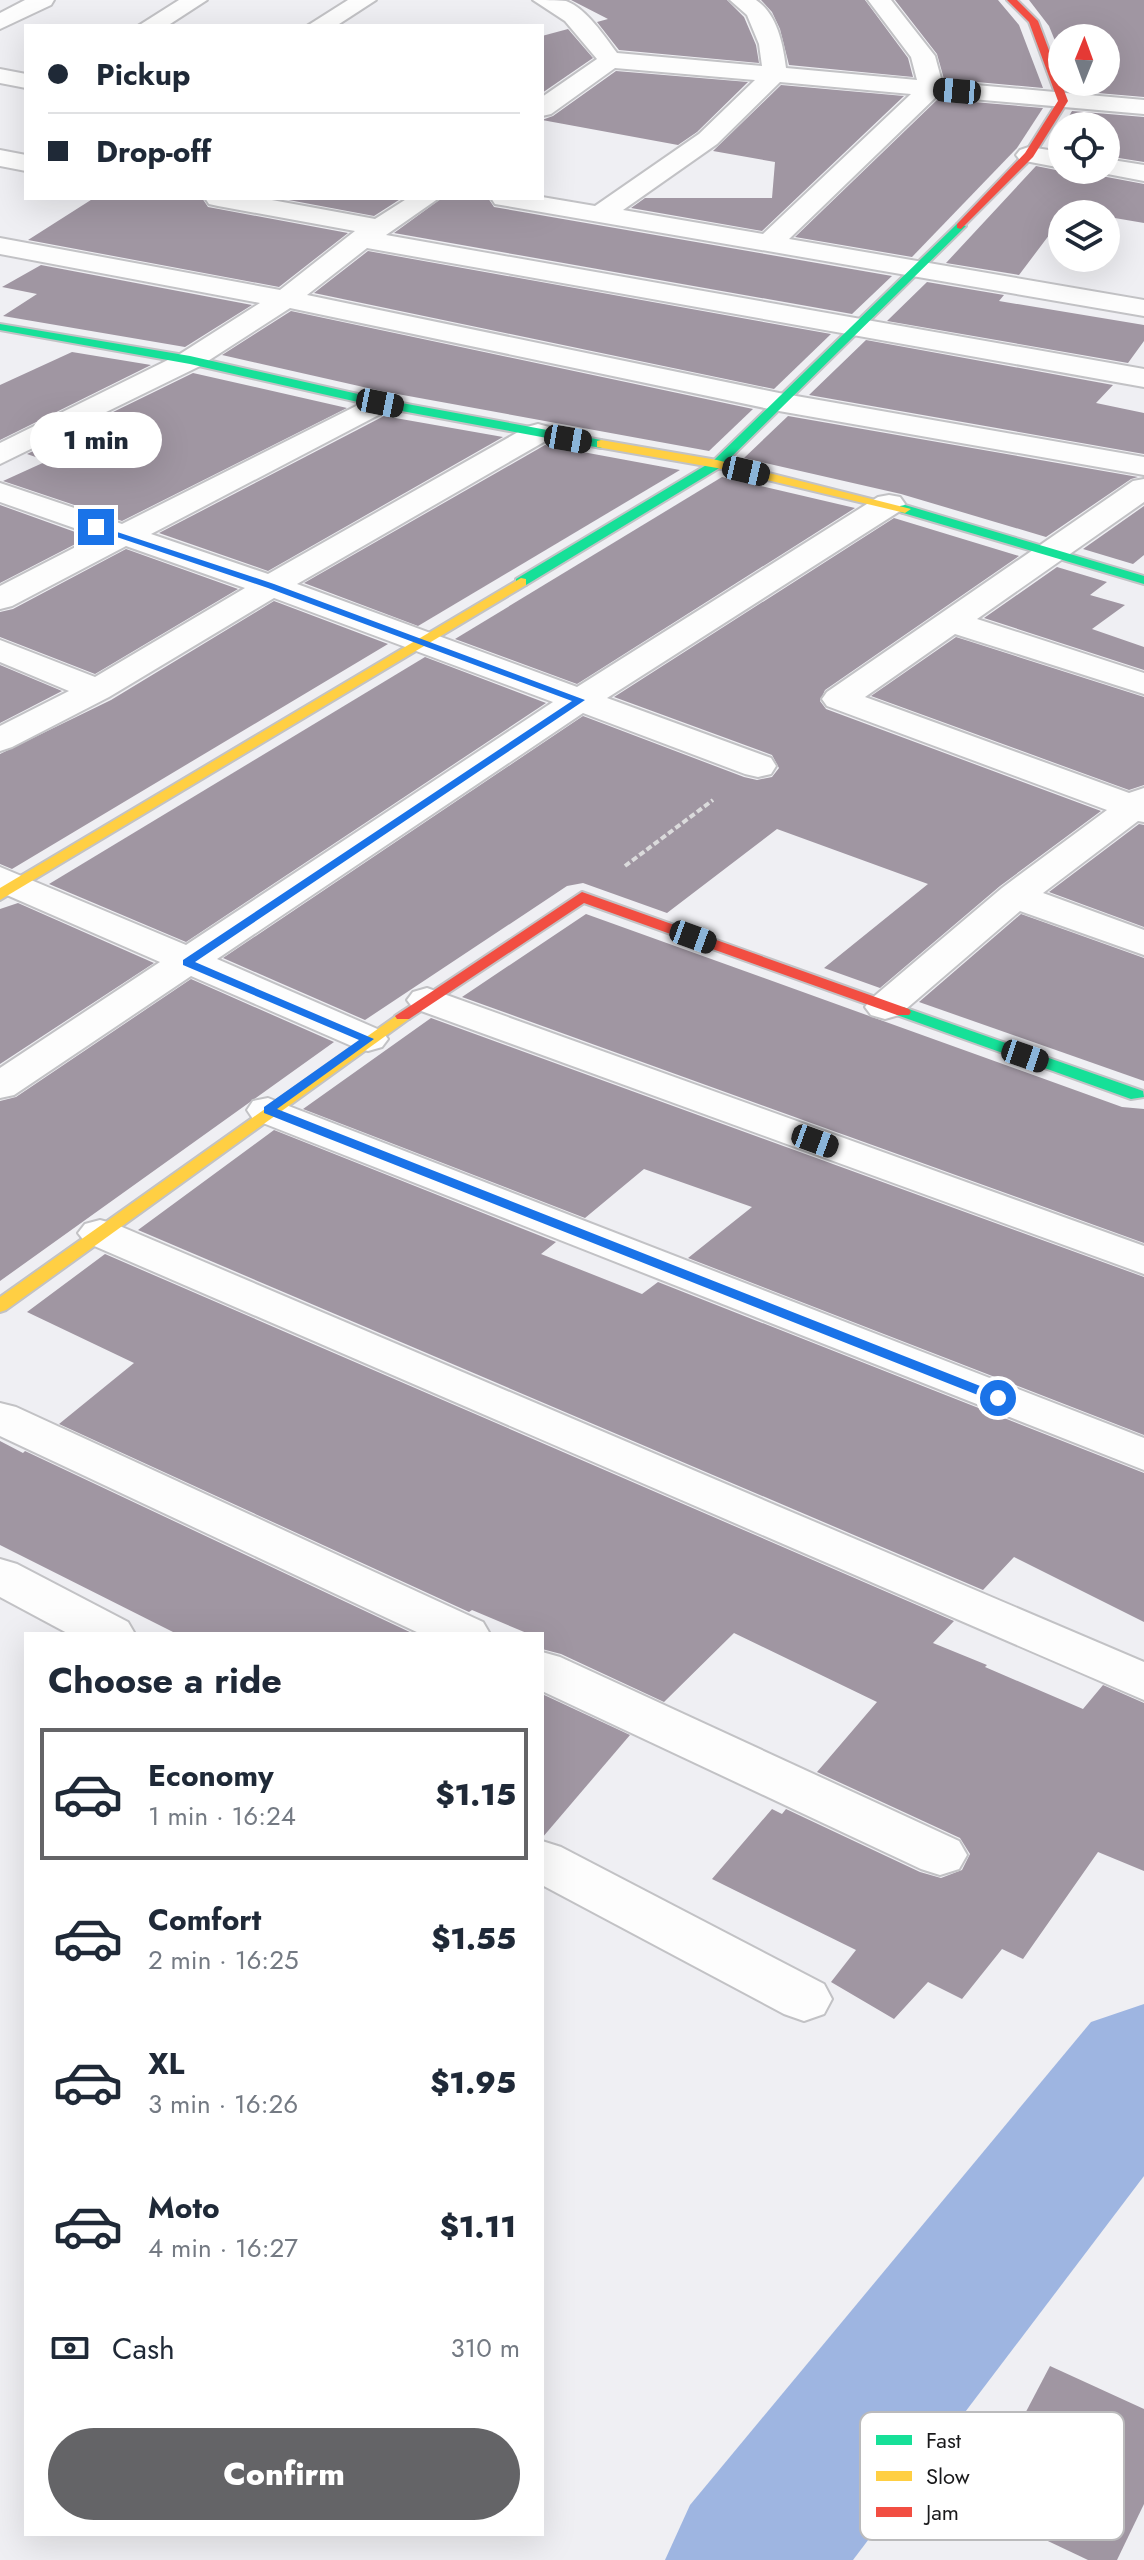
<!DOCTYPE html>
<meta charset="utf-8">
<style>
body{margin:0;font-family:Jost,sans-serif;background:#f2f2f3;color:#1f2937;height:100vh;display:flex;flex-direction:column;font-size:30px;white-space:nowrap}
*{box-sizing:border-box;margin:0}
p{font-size:26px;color:#747a83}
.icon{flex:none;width:44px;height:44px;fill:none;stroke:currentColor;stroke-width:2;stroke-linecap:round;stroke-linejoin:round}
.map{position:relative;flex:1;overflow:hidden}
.sheet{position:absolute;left:24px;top:1632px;width:520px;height:904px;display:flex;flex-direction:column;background:#fff;border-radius:0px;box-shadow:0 8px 32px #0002}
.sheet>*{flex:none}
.hud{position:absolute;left:24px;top:24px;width:520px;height:176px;border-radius:0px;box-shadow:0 8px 32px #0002;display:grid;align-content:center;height:176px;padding:0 24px;background:#fff}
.needle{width:52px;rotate:1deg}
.controls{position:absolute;left:1048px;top:24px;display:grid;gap:16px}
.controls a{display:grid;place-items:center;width:72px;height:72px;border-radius:50%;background:#fff;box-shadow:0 8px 32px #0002;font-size:40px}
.end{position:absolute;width:36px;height:36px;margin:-18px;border:10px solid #1a73e8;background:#fff;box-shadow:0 0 0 4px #fff}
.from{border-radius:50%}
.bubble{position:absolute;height:56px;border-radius:28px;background:#fff;box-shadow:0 8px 32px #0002;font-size:26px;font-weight:800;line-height:56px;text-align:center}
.car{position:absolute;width:24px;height:48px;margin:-24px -12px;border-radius:10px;box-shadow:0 0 6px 2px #0007;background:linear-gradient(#222 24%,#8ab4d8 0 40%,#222 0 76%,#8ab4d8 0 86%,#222 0)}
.hud b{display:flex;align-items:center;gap:28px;height:76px;font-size:30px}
.hud b+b{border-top:2px solid #e0e1e3}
.hud i{width:20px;height:20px;background:#1f2937}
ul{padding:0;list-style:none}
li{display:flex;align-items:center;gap:24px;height:132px;margin:0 16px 12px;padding:0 8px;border:4px solid transparent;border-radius:0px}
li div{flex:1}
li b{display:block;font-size:30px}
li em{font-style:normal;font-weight:800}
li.current{border-color:#646467}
li>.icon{width:72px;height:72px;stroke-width:1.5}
h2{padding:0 24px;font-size:36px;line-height:96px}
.pay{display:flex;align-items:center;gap:20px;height:88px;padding:0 24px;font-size:30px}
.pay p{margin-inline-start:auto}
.primary-button{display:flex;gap:16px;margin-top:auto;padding:16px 24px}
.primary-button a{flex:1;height:92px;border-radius:48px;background:#646467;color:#fff;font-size:32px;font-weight:800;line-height:92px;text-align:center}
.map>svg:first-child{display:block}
</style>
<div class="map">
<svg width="1144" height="2560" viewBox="0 0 1144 2560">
<rect width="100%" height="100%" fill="#efeff3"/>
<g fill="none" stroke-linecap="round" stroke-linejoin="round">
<path fill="#9eb5e1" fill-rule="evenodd" d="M1144 2004V2176L853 2560H665L690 2505 1091 2022Z"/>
</g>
<g fill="#a096a2">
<path d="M571 0H727L744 17 756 45 759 63 619 50 597 22 608 19Z"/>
<path d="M761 0H865L908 58 913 77 789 65 780 29 772 12Z"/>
<path d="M895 0H998L1019 25 1043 88 944 79 937 54Z"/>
<path d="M1029 0H1144V97L1074 91 1071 82H1106V38H1062V58L1049 26Z"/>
<path d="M568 29 593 58 542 93V36Z"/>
<path d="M616 71 748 82 697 132 678 145 542 120 553 116Z"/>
<path d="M781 85 904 96 762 231 631 208 645 198H772L775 162 713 151Z"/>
<path d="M938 99 1043 108 1017 148 912 257 795 237Z"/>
<path d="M1072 111 1144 117V162L1106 156V126H1063Z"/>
<path d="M1036 166 1061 171 1092 170 1096 175 1144 184V223L1068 210 1019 275 946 263Z"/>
<path d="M94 198H202L208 207 348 233 279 287 28 240Z"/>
<path d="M278 198H402L374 216Z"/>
<path d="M442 198H488L494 207 892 276 852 314 394 233Z"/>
<path d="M368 251 831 334 774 389 314 293Z"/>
<path d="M41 265 252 305 185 347 3 316 37 294 2 287Z"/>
<path d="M927 282 1004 295 999 301 1144 325V341L1128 363 887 321Z"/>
<path d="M291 311 753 409 709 451 381 391 222 355Z"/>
<path d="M866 340 1113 385 1096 403 1144 413V454L809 395Z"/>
<path d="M72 352 151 365 0 440V385Z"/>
<path d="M193 373 347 408 122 521 3 481 47 461 27 454Z"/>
<path d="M384 416 503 437 268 571 159 533Z"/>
<path d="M788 416 1138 477 1131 479 1046 537 901 494 744 458Z"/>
<path d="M545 445 680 470 418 626 304 583Z"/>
<path d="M722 477 855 508 577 684 455 639Z"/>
<path d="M0 505 89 537 0 583Z"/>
<path d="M1144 506V555L1133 564 1083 549Z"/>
<path d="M894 518 1019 556 825 690 820 701 826 709 1101 811 1000 886 880 988 824 968 928 884 777 829 667 913 583 883 567 886 365 1020 223 958 583 716 744 777 757 780 772 777 779 768 772 755 614 697Z"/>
<path d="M126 549 238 589 95 674 0 637V612L13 609Z"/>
<path d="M1057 567 1107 582 1090 595 1125 605 1092 629 1144 647V670L984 618Z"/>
<path d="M274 601 388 644 12 869 0 864V754L111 700Z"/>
<path d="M956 637 1144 697V785L1129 790 871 696Z"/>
<path d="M425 657 546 703 186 942 49 884Z"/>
<path d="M0 665 62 691 0 723Z"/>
<path d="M1139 824 1144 825V927L1049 892Z"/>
<path d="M18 903 154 963 0 1064V909Z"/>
<path d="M586 914 1122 1107 1144 1109V1243L462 997Z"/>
<path d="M1021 914 1144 958V1081L919 1002Z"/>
<path d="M191 979 334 1042 0 1281V1101L16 1097Z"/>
<path d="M431 1018 1144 1277V1435L688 1258 752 1207 644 1169 585 1218 303 1109Z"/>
<path d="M274 1130 556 1242 541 1254 642 1294 658 1282 1144 1473V1622L1014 1557 983 1590 138 1230Z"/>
<path d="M105 1254 954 1621 933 1643 987 1665 985 1667 1083 1709 1103 1685 1144 1703V1871L1098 1852 1023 1959 1002 1949 962 1999 928 1982 894 2019 831 1982 856 1950 712 1879 772 1809 782 1814 786 1809 920 1872 941 1878 962 1870 970 1854 960 1838 817 1772 877 1702 734 1633 664 1702 561 1654 542 1649V1634H529L472 1610 469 1612 59 1424 134 1363 27 1312Z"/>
<path d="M0 1441 23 1453 25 1451 414 1634H177L0 1545Z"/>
<path d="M542 1694 630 1735 542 1838Z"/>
<path d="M1050 2366 1144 2409V2504L1117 2560H1088L976 2507Z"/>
</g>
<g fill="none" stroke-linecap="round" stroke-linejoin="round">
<defs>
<g id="street">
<path d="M25 0H54L51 5 0 29V13Z"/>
<path d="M179 0H207L167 26H138Z"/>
<path d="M348 0H376L336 26H307Z"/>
<path d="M533 0C543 0 557 0 566 1 587 9 604 36 617 53L762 66 759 44 747 15 730 0H756C777 14 783 44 786 68L917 80 911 57 868 0H891L935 56 942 82 1144 100V114L937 96 789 239 1144 300V316L495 204 491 198 542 197 595 206 699 134 755 80 615 68 551 114 542 116V97L597 59 565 21ZM780 82 911 94 763 234 623 210 717 144Z"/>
<path d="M0 69 26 74V88L0 83Z"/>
<path d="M1029 147 1062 152V168L1020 160 1016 155 1020 150Z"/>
<path d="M0 150 26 155V171L0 166Z"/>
<path d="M1106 159 1144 165V181L1097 172 1095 170H1106Z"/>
<path d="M205 198H261L375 219 408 198H439L386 235 1144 369V387L367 248 307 295 779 393 1144 457V475L779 411 290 308 200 366 0 464V443L180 354 260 303 0 254V238L280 290 355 231 218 206 209 204Z"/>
<path d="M380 394 390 397 395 403 390 409 151 534 268 574 527 427 538 424 549 427 553 433 549 439 297 584 577 687 878 497 889 495 900 497 905 504 900 511 607 698 771 758 776 766 771 774 758 777 745 774 583 713 217 959 382 1031 388 1039 382 1047 368 1051 354 1047 191 976 14 1095 0 1098V1068L160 962 0 892V867L186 945 553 702 274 598 109 697 12 747 0 751V726L69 691 0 662V640L95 677 245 588 126 546 12 606 0 609V586L97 536 0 502V483L122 524Z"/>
<path d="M1144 479V502L977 619 1144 673V694L955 634 865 697 1129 793 1144 788V822L1138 821 1043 893 1144 930V955L1020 911 899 1015 885 1019 871 1015 865 1007 871 999 1002 888 1107 810 827 706 822 699 827 692 1133 481Z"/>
<path d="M427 988 1144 1246V1274L413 1008 407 1000 413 992Z"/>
<path d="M268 1098 1144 1438V1470L253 1119 247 1110 253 1101Z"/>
<path d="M100 1220 115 1224 1144 1662V1700L85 1242 78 1233 85 1224Z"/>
<path d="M0 1403 16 1407 483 1622 490 1634H421L0 1436Z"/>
<path d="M0 1559 17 1564 128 1622 135 1634H69L0 1597Z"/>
<path d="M542 1652 560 1657 959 1841 967 1855 959 1869 940 1875 921 1869 542 1691Z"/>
<path d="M542 1841 561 1847 824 1984 832 1999 824 2014 804 2021 784 2014 542 1885Z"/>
</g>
<g id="fast">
<path d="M957 224 966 226 721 467 526 585H516V579L713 461Z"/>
<path d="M0 324 190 356 380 399 601 440 607 444 601 448 380 407 190 364 0 330Z"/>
<path d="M905 505 1144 576V584L900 512V506Z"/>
<path d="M903 1007 1143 1091 1144 1097 1131 1099 897 1015 895 1012Z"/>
</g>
<g id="slow">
<path d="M601 440 717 460 911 509 905 513 717 468 597 447V441Z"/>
<path d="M521 578 526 579V585L0 900V888Z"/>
<path d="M403 1011 409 1013 411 1016 409 1019 6 1310 0 1312V1297Z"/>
</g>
<g id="jam">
<path d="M1007 0H1017L1038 21 1068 101 1033 157 961 229 957 228V224L1025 153 1058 101 1029 22Z"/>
<path d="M582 892 909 1009 911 1012 909 1015H897L584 903 409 1019H397L395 1016Z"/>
</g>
</defs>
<use href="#street" stroke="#c2c2c5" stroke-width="4"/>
<use href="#fast" stroke="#c2c2c5" stroke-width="4"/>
<use href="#slow" stroke="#c2c2c5" stroke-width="4"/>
<use href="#jam" stroke="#c2c2c5" stroke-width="4"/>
<path stroke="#dbdbdc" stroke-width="4" stroke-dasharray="6 3" stroke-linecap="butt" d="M625 866 713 800"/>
<use href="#street" fill="#fdfdfd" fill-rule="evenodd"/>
<use href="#fast" fill="#16e098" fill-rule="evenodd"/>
<use href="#slow" fill="#ffcf43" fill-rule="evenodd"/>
<use href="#jam" fill="#f24e42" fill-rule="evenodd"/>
</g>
<path fill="#1a73e8" d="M96 525 274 584 585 700 195 962 374 1039 277 1109 1003 1395V1401H993L264 1113V1107L359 1040 183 965V960L572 701 268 588 93 529Z"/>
<rect x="860" y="2412" width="264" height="128" rx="12" fill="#fff" stroke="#bababb" stroke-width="2"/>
<rect x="876" y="2435" width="36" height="10" fill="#16e098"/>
<rect x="876" y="2471" width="36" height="10" fill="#ffcf43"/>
<rect x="876" y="2507" width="36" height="10" fill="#f24e42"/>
<g font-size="22" fill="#19191b">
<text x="926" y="2448">Fast</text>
<text x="926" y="2484">Slow</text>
<text x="926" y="2520">Jam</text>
</g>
</svg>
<div class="controls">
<a><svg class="needle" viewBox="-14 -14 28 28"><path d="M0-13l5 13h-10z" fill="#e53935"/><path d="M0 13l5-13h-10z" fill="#747a83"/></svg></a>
<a><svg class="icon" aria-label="locate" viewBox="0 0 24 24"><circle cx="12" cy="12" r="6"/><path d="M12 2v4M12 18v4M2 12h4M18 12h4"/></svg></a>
<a><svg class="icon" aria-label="layers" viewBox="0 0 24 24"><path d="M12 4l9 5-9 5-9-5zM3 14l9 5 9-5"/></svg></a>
</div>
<i class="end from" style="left:998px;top:1398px"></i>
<i class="end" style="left:96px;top:527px"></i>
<div class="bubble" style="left:30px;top:412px;width:132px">1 min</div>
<i class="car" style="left:957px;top:91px;rotate:275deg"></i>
<i class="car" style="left:380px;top:403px;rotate:101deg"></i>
<i class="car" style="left:568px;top:439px;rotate:100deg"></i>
<i class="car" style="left:746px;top:471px;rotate:103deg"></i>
<i class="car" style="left:693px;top:937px;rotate:110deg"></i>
<i class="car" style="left:1025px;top:1056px;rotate:109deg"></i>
<i class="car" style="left:815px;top:1141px;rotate:110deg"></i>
<div class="hud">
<b><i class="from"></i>Pickup</b>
<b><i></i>Drop-off</b>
</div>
<section class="sheet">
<h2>Choose a ride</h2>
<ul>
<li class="current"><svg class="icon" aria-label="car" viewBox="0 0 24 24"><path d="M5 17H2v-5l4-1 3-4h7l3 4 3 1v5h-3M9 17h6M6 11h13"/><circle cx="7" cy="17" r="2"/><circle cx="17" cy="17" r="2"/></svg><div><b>Economy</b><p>1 min · 16:24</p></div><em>$1.15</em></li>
<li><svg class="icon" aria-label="car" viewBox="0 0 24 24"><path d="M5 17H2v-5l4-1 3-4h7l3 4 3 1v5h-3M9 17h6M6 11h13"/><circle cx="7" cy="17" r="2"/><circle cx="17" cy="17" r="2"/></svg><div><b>Comfort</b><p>2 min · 16:25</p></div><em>$1.55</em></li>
<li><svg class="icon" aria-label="car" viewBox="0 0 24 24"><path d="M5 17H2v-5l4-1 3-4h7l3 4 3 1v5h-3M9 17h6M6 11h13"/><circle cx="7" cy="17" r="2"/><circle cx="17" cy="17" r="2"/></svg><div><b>XL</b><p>3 min · 16:26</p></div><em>$1.95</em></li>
<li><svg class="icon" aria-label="car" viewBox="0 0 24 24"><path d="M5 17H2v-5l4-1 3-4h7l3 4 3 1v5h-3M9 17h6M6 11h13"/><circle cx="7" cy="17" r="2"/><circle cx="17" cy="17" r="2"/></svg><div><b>Moto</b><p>4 min · 16:27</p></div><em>$1.11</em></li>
</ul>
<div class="pay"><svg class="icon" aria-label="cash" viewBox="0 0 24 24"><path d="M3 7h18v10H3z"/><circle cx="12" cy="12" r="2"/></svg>Cash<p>310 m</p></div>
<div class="primary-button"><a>Confirm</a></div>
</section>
</div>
